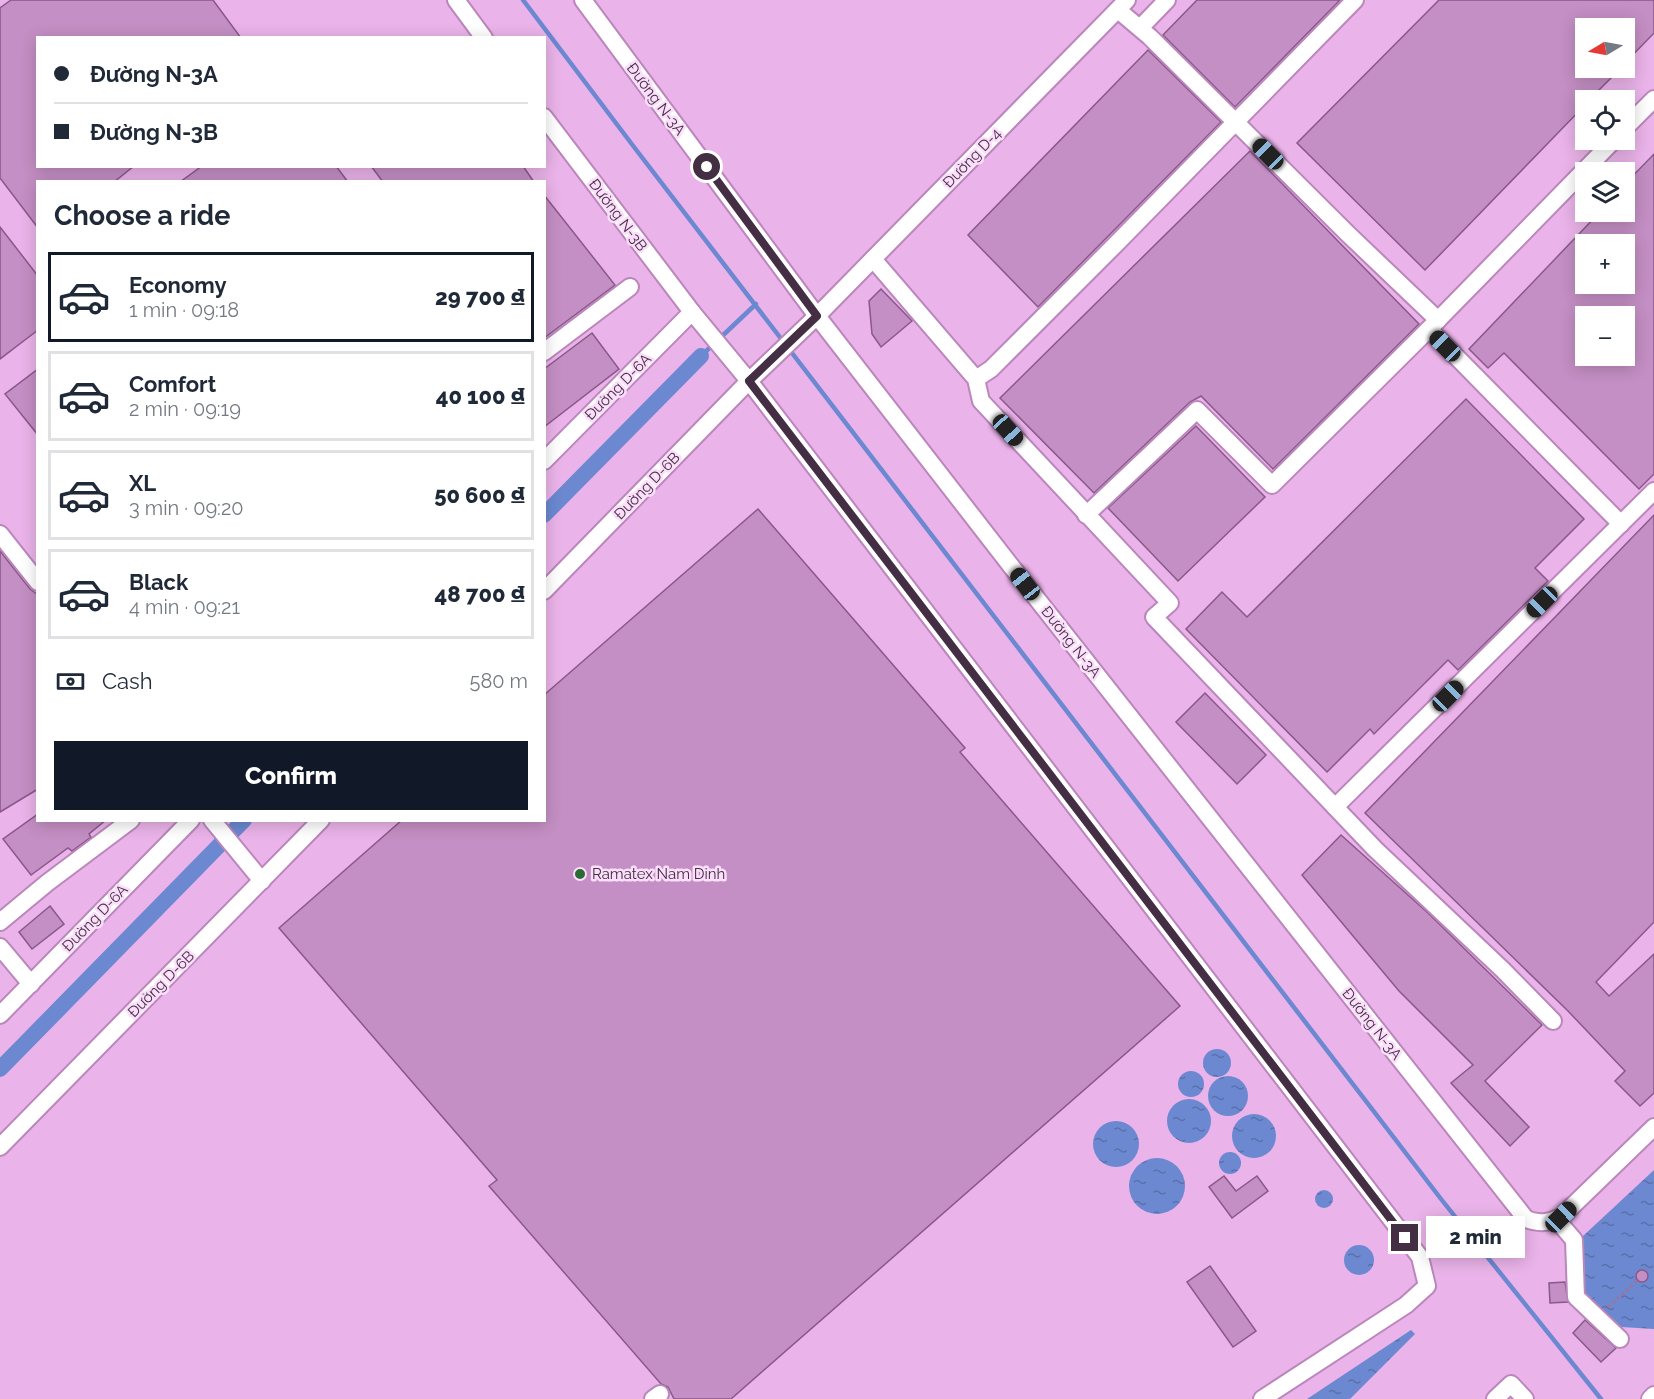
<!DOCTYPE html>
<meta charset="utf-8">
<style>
body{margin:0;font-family:Raleway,sans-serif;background:#f6f6f7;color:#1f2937;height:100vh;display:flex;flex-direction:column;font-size:22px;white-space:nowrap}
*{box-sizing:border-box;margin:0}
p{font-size:20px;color:#747a83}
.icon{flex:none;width:33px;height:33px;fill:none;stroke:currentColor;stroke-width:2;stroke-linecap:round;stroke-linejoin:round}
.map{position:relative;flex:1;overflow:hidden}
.drawer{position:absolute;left:36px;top:180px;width:510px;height:642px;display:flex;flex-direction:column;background:#fff;border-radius:0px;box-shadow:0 3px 15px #0003}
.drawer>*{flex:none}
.banner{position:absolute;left:36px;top:36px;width:510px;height:132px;border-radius:0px;box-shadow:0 3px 15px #0003;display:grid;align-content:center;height:132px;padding:0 18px;background:#fff}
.needle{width:39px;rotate:260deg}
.controls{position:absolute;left:1575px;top:18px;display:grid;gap:12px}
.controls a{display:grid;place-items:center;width:60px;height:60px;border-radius:0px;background:#fff;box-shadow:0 3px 15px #0003;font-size:30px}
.end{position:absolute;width:27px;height:27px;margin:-14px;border:8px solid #442e44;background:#fff;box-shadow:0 0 0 3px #fff}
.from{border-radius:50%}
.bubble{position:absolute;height:42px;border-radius:0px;background:#fff;box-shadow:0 3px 15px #0003;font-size:20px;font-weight:800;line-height:42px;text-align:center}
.car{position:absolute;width:18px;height:36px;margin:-18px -9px;border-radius:8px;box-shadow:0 0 4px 2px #0007;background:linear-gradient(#222 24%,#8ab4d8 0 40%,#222 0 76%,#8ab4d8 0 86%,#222 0)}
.banner b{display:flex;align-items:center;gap:21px;height:57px;font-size:22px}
.banner b+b{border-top:2px solid #e0e1e3}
.banner i{width:15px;height:15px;background:#1f2937}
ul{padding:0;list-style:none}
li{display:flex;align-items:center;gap:18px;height:90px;margin:0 12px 9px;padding:0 6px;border:3px solid #e0e1e3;border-radius:0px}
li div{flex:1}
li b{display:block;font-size:22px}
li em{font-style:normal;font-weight:800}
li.on{border-color:#111827}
li>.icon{width:54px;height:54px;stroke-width:1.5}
h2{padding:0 18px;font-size:27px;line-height:72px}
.pay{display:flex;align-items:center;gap:15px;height:66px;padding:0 18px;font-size:22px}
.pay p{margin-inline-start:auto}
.action{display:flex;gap:12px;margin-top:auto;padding:12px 18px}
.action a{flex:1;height:69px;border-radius:0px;background:#111827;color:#fff;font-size:24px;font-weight:800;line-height:69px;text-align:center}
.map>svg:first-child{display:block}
</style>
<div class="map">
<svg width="1654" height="1399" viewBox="0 0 1654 1399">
<defs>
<pattern id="water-ripples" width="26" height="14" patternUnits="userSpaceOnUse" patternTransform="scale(1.5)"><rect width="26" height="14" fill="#6b88d1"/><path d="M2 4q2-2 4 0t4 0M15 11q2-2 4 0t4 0" fill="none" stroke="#5a70ab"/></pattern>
</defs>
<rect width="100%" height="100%" fill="#eab3e9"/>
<g fill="url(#water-ripples)">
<circle cx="1217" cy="1063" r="14"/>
<circle cx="1191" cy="1084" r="13"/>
<circle cx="1228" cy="1096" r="20"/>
<circle cx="1189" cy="1121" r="22"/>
<circle cx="1254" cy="1136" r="22"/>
<circle cx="1116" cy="1144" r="23"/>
<circle cx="1230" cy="1163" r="11"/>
<circle cx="1157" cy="1186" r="28"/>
<path d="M1654 1170V1329L1621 1327 1582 1291 1583 1236Z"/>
<circle cx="1324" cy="1199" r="9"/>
<circle cx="1359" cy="1260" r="15"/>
<path d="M1411 1330 1415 1334 1350 1399H1307Z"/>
</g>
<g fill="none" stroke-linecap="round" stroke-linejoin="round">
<g stroke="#6b88d1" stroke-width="4.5">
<path d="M523 0 634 147 1441 1199 1601 1399"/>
<path d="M701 356 756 304"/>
</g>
<g stroke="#6b88d1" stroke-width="16">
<path d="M544 515 701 356"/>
<path d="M0 1069 244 820"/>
</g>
</g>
<g fill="#c48fc4" stroke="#8a588a" stroke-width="1.5" fill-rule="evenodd">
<path d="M11 0H213L241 38H38V166H134L114 182H38V228L0 178V8Z"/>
<path d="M1197 0H1340L1235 107 1163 35Z"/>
<path d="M1439 0H1654V33L1624 64V28H1586V68H1621L1589 100H1586V104L1425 270 1297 143Z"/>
<path d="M1148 50 1221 122 1038 307 968 235Z"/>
<path d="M1250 151 1419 324 1273 469 1201 396 1190 402 1094 493 1000 398Z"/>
<path d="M1654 154V474L1639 489 1504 353 1488 368 1469 349 1600 212H1624V185ZM1586 244H1624V284H1586ZM1586 316H1624V356H1586Z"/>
<path d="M202 166H336L348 182H180Z"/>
<path d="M371 166H523L534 182H383Z"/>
<path d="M544 195 615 285 544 338Z"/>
<path d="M0 227 38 276V330L0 359Z"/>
<path d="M881 289 912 321 881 347 872 334 869 301Z"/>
<path d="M592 333 619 369 544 427V369Z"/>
<path d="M38 369V435L5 394Z"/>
<path d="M1466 399 1584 519 1535 568 1548 581 1458 670 1448 660 1374 734 1370 729 1327 772 1186 629 1222 592 1247 617Z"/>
<path d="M1196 426 1265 497 1178 581 1108 508Z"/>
<path d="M758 509 965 748 960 752 1180 1006 731 1399H674L668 1387 661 1384 489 1186 497 1180 279 928 402 820H544V695Z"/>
<path d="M1654 515V922L1596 982 1609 996 1654 954V1093L1640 1106 1615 1081 1625 1071 1568 1011 1365 813Z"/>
<path d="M0 551 30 589 38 595V789L0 812Z"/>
<path d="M1205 693 1266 755 1237 784 1176 722Z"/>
<path d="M38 814V820H106L89 834 91 837 72 851 68 848 31 875 3 839Z"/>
<path d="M1341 835 1428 913 1542 1025 1485 1081 1529 1127 1510 1146 1451 1083 1473 1065 1399 991 1302 875Z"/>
<path d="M50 906 64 924 32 949 19 932Z"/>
<path d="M1224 1176 1236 1191 1257 1176 1268 1191 1232 1218 1209 1187Z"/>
<path d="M1210 1266 1256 1331 1233 1347 1187 1282Z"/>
<circle cx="1642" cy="1276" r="6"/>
<path d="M1565 1282 1568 1302 1550 1303 1549 1283Z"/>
<path d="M1585 1320 1616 1348 1601 1362 1573 1333Z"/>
</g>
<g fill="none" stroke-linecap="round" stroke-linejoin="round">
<defs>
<g id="minor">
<path d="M456 0 484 38"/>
<path d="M583 0 817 316 1011 566 1526 1219C1539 1224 1548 1223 1561 1217L1654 1127"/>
<path d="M1118 10 1150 37 1348 234 1438 320 1614 140"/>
<path d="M1140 28 1167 0"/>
<path d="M544 117 692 312 749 381 1420 1257 1427 1286 1406 1305 1262 1399"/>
<path d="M1624 129 1654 99"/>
<path d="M873 259 976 379 981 401 1170 603 1154 617 1375 849 1503 970 1553 1021"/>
<path d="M1429 329 1621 524"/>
<path d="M544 352 630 287"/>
<path d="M976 379 991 369 1117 243 1355 0"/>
<path d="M544 461 692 312"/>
<path d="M1086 515 1197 410 1272 485 1438 320"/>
<path d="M0 534 38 582"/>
<path d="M544 591 749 381 817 316 1127 0"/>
<path d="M1335 807 1654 491"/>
<path d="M212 820 262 881"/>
<path d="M0 922 47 883 131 820"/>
<path d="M0 947 31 984"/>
<path d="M0 1015 191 820"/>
<path d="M0 1147 321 820"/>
<path d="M1556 1219 1574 1240 1576 1297 1620 1339"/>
<path d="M653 1399 660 1394"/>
<path d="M1495 1399 1511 1384 1525 1399"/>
<path d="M1650 1399 1654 1395"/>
</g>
</defs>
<use href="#minor" stroke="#bb86bb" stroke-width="20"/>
<path stroke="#9d759c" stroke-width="3" stroke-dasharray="3 3" stroke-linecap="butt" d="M1608 1307 1638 1280"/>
<use href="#minor" stroke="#fff" stroke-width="16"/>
</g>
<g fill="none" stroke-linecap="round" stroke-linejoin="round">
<path stroke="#442e44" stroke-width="8" d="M707 167 817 316 749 381 1405 1238"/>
</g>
<circle fill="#2a6a33" stroke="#fbdefa" stroke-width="2" cx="580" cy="874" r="6"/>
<g text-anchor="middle" stroke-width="5" stroke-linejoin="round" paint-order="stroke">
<g font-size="15" fill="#442e44" stroke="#fbdefa">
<text transform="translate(656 99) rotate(53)" y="5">Đường N-3A</text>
<text transform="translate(972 158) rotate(-46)" y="5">Đường D-4</text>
<text transform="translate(618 215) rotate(53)" y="5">Đường N-3B</text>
<text transform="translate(618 387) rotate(-45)" y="5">Đường D-6A</text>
<text transform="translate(647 486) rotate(-46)" y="5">Đường D-6B</text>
<text transform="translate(1071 642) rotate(52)" y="5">Đường N-3A</text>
<text transform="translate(95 918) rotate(-46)" y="5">Đường D-6A</text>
<text transform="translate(161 984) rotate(-45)" y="5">Đường D-6B</text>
<text transform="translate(1372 1024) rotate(52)" y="5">Đường N-3A</text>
</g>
<g font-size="15" fill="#442e44" stroke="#fbdefa" text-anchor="start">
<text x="592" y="879">Ramatex Nam Dinh</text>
</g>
</g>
</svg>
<div class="controls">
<a><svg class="needle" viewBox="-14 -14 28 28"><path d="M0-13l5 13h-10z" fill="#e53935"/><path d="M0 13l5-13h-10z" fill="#747a83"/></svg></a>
<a><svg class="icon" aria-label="locate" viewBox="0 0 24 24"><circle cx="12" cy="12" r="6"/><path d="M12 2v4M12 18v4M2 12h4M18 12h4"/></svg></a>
<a><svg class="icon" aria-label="layers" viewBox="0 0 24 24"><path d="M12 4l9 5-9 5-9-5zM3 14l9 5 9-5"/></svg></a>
<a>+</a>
<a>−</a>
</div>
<i class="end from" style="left:707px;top:167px"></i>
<i class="end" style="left:1405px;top:1238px"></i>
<div class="bubble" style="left:1426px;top:1216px;width:99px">2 min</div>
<i class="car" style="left:1268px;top:154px;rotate:315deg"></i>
<i class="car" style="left:1445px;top:346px;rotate:315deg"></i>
<i class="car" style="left:1008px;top:430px;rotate:138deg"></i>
<i class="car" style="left:1025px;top:584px;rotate:322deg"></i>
<i class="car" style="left:1542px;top:602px;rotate:225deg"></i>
<i class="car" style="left:1448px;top:696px;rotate:45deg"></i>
<i class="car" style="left:1561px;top:1217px;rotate:46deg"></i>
<div class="banner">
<b><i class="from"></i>Đường N-3A</b>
<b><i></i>Đường N-3B</b>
</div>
<section class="drawer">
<h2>Choose a ride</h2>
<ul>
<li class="on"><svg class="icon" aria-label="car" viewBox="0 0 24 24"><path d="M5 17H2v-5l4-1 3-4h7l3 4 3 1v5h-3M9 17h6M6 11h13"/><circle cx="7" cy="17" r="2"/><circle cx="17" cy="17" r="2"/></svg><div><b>Economy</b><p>1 min · 09:18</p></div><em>29 700 ₫</em></li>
<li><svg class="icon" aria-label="car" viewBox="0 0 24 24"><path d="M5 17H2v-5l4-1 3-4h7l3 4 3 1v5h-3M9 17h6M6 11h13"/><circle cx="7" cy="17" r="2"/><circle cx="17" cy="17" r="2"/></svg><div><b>Comfort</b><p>2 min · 09:19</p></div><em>40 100 ₫</em></li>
<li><svg class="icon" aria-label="car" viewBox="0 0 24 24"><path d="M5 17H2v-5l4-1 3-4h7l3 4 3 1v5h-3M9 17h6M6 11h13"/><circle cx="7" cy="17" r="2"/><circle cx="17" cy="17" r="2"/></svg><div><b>XL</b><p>3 min · 09:20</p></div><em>50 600 ₫</em></li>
<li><svg class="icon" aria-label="car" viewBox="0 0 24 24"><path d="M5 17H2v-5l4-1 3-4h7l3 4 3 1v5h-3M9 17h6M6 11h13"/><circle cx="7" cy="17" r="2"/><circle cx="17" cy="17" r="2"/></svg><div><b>Black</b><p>4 min · 09:21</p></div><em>48 700 ₫</em></li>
</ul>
<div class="pay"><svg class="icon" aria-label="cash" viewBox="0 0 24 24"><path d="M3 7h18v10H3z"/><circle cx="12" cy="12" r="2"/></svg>Cash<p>580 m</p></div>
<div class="action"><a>Confirm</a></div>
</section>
</div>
